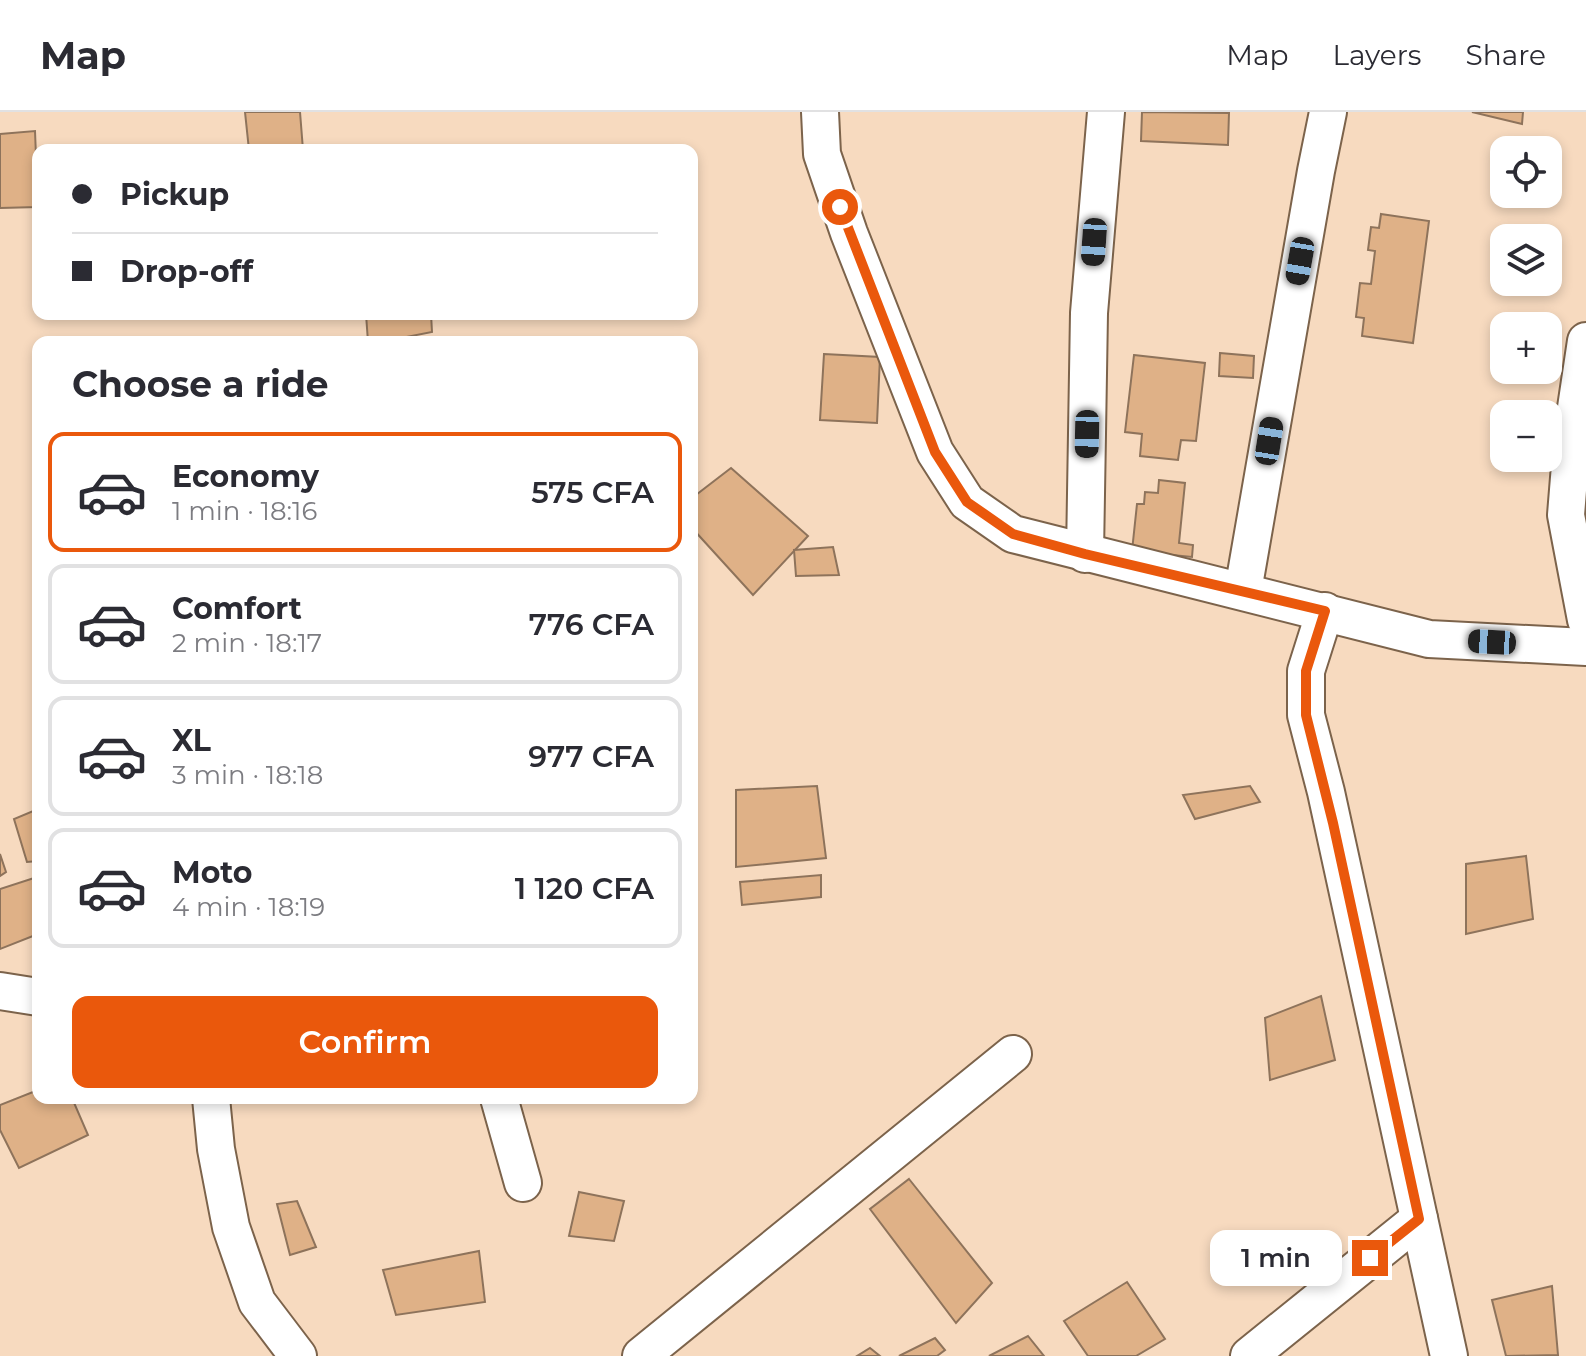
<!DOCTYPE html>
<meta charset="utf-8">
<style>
body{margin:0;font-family:Montserrat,sans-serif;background:#f2f2f3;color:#2b2b33;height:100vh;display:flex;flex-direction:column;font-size:30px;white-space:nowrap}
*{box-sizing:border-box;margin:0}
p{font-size:26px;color:#7c7c81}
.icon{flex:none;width:44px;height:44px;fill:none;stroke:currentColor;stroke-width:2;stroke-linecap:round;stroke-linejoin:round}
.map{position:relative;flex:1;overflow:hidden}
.panel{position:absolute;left:32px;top:224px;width:666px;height:768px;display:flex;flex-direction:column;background:#fff;border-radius:16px;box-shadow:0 4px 12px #0003}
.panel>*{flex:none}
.guide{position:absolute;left:32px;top:32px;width:666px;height:176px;border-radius:16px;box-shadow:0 4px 12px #0003;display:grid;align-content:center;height:176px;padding:0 40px;background:#fff}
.controls{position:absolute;left:1490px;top:24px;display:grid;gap:16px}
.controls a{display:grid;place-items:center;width:72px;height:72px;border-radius:16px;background:#fff;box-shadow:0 4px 12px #0003;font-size:40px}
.end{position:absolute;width:36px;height:36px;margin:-18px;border:10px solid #ea580c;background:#fff;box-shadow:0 0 0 4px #fff}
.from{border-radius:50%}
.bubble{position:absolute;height:56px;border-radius:16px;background:#fff;box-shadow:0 4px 12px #0003;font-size:26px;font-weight:600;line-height:56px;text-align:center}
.car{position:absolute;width:24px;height:48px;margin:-24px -12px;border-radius:10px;box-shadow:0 0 6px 2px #0007;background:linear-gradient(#222 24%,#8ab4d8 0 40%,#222 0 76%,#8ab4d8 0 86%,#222 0)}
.guide b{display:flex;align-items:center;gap:28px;height:76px;font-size:30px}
.guide b+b{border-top:2px solid #e1e1e2}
.guide i{width:20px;height:20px;background:#2b2b33}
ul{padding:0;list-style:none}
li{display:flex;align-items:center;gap:24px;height:120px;margin:0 16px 12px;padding:0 24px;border:4px solid #e1e1e2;border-radius:16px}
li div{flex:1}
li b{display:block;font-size:30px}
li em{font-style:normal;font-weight:600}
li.current{border-color:#ea580c}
li>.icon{width:72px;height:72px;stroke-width:1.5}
h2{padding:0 40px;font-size:36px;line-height:96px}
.primary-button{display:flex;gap:16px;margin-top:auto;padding:16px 40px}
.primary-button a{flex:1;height:92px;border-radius:16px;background:#ea580c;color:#fff;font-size:32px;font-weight:600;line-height:92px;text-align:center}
header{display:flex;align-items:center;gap:48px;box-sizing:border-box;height:112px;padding:0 40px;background:#fff;border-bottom:2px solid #e1e1e2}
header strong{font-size:38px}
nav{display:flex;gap:44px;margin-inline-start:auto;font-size:28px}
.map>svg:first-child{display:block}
</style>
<header>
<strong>Map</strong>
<nav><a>Map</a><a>Layers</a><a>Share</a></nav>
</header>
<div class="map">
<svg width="1586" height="1244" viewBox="0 0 1586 1244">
<rect width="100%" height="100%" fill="#f7dabf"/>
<g fill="#dfb187" stroke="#8e735b" stroke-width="2">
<path d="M245 0H300L303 38H249Z"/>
<path d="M1142 0 1229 1 1228 33 1141 29Z"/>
<path d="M1472 0H1523L1522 12Z"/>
<path d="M35 19 38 95 0 96V22Z"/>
<path d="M1381 102 1429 109 1413 231 1362 224 1364 206 1356 205 1360 171 1371 172 1375 139 1368 138 1371 115 1379 116Z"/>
<path d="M366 202H431L432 220 381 230H368Z"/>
<path d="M1220 241 1254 244 1253 266 1219 264Z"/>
<path d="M824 242 880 245 877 311 820 308Z"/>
<path d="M1134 243 1205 251 1196 329 1181 328 1178 348 1140 344 1142 322 1125 320Z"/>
<path d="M731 356 808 424 753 483 692 416V386Z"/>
<path d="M1159 368 1185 371 1179 431 1193 433 1192 445 1132 439 1137 392H1144L1145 380 1158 381Z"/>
<path d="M833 435 839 463 796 464 794 438Z"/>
<path d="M817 674 826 746 736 755V678Z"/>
<path d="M1250 674 1260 690 1195 707 1183 683Z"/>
<path d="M38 697V749L27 750 14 707Z"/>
<path d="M0 742 6 760 0 764Z"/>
<path d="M1526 744 1533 807 1466 822V752Z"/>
<path d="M821 763V785L742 793 740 770Z"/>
<path d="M34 766 38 777V822L0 837V777Z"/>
<path d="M1321 884 1335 948 1270 968 1265 906Z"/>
<path d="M38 978V986H72L88 1023 19 1056 0 1018V993Z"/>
<path d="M909 1067 992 1171 956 1211 870 1097Z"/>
<path d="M579 1080 624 1089 614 1129 569 1124Z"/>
<path d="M297 1089 316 1135 290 1143 277 1092Z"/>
<path d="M479 1139 485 1190 396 1203 383 1158Z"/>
<path d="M1127 1170 1165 1227 1136 1244H1088L1064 1209Z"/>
<path d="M1552 1174 1558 1243 1506 1244 1492 1188Z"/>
<path d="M1028 1224 1044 1244H989Z"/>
<path d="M935 1226 945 1238 937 1244H899Z"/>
<path d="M870 1236 880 1244H857Z"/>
</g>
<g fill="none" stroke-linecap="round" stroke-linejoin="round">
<defs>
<g id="minor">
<path d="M820 0 822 42 849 121 935 340 967 390 1013 422 1429 527 1586 535"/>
<path d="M1586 229 1573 316 1566 403 1586 508"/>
<path d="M1085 442 1089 201 1106 0"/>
<path d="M1243 479 1316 59 1328 0"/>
<path d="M1325 499 1306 559V603L1326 680 1449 1244"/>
<path d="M0 879 38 885"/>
<path d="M211 986 216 1037 231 1115 257 1190 298 1244"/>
<path d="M499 986 523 1071"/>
<path d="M641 1244 1013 942"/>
<path d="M1249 1244 1419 1107"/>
</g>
</defs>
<use href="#minor" stroke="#7c634b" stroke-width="40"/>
<use href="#minor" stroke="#fff" stroke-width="36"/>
</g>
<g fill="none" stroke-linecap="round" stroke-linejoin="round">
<path stroke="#ea580c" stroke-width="10" d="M840 95 935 340 967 390 1013 422 1085 442 1325 499 1306 559V603L1333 711 1419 1107 1370 1146"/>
</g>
</svg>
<div class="controls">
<a><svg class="icon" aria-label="locate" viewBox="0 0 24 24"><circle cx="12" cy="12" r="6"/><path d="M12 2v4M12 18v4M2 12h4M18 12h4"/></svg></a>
<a><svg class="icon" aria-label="layers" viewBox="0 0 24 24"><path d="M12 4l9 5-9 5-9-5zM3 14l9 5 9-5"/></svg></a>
<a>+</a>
<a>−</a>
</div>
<i class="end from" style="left:840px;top:95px"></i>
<i class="end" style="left:1370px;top:1146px"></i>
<div class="bubble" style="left:1210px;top:1118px;width:132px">1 min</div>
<i class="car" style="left:1094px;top:130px;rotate:184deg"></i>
<i class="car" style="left:1300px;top:149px;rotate:190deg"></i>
<i class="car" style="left:1087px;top:322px;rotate:181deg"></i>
<i class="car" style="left:1269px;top:329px;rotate:9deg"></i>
<i class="car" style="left:1492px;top:530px;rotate:273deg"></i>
<div class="guide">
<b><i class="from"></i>Pickup</b>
<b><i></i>Drop-off</b>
</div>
<section class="panel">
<h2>Choose a ride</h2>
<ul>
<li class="current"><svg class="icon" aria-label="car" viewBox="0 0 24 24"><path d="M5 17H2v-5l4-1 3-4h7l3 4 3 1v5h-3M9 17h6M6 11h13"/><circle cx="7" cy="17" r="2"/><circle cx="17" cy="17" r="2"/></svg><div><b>Economy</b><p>1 min · 18:16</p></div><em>575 CFA</em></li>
<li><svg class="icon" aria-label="car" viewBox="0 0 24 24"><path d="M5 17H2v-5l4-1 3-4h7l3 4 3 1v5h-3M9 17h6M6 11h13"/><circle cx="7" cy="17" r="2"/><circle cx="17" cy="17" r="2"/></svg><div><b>Comfort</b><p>2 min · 18:17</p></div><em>776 CFA</em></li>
<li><svg class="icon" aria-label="car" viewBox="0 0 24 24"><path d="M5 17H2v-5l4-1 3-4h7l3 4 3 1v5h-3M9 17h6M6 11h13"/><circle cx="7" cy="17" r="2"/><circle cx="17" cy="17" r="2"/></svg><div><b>XL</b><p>3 min · 18:18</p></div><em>977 CFA</em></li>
<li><svg class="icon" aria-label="car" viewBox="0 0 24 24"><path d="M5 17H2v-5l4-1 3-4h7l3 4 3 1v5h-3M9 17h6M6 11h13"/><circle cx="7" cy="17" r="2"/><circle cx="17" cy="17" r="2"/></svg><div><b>Moto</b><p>4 min · 18:19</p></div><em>1 120 CFA</em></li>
</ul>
<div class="primary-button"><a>Confirm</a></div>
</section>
</div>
